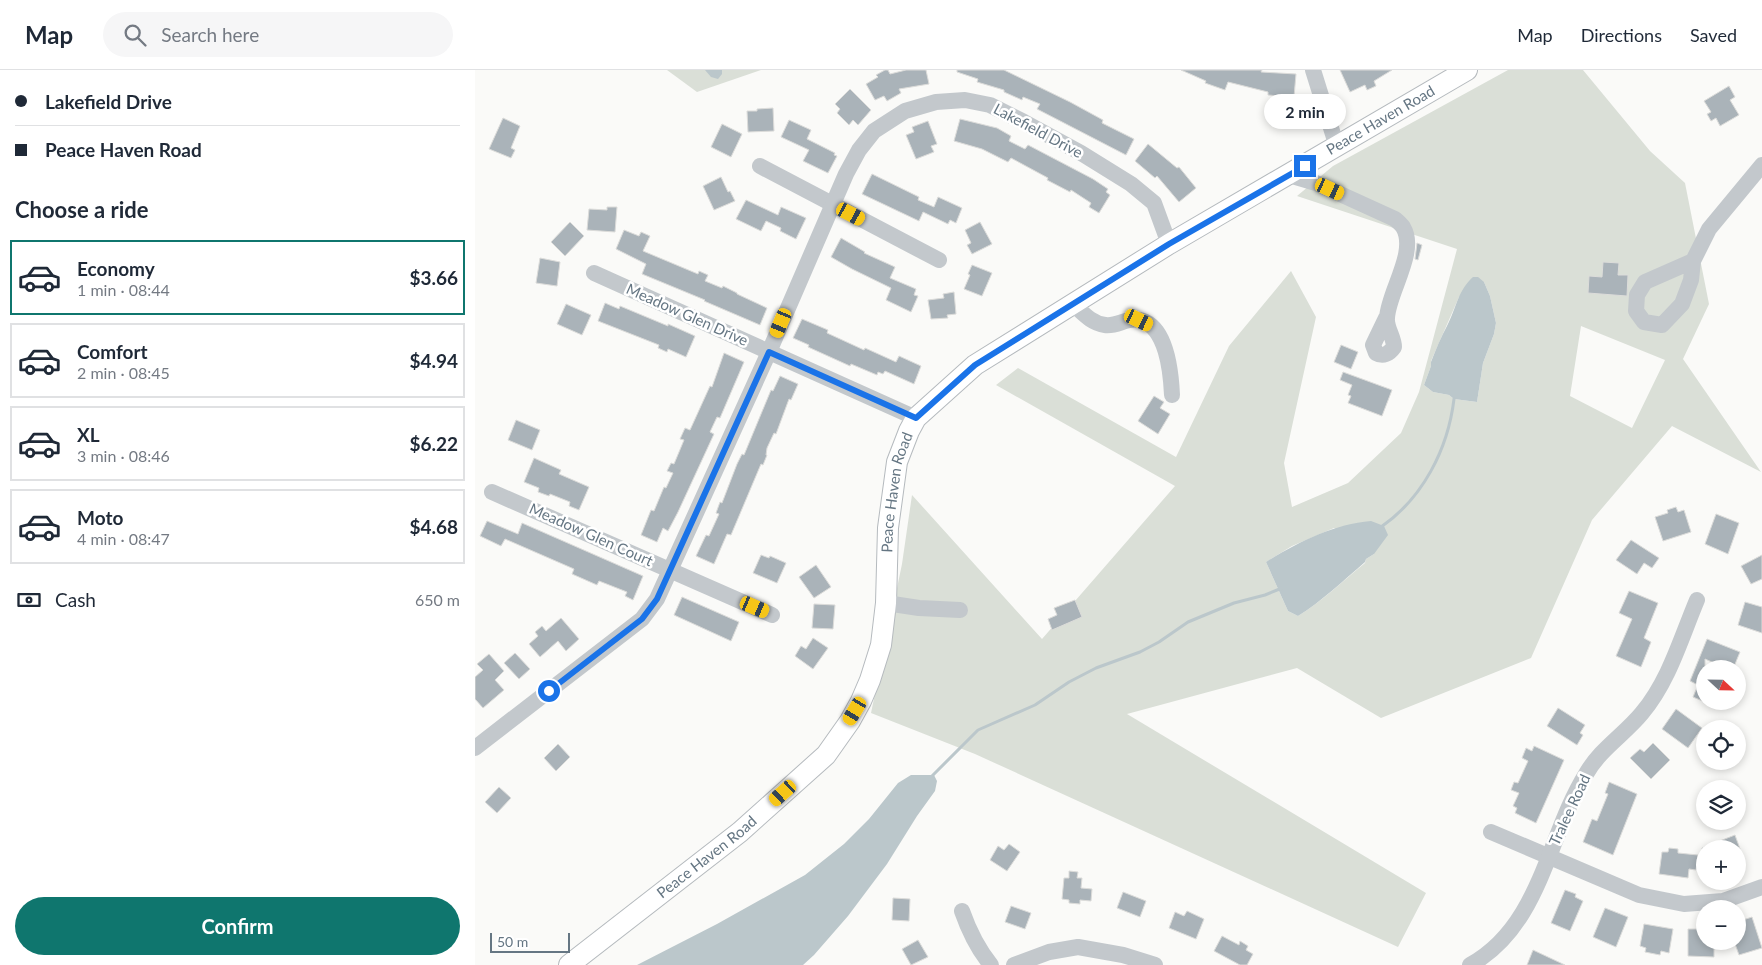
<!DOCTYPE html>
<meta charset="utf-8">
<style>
body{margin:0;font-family:Lato,sans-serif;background:#f6f6f7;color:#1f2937;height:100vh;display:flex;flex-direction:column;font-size:19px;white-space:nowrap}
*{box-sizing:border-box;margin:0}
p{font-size:16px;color:#747a83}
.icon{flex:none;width:28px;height:28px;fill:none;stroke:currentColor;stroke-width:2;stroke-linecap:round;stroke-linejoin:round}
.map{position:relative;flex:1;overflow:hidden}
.panel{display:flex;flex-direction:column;background:#fff;width:475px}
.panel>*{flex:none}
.top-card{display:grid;align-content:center;height:110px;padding:0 15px;background:#fff}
.needle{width:32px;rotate:112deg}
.controls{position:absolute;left:1221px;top:590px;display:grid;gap:10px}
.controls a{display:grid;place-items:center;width:50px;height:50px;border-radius:50%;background:#fff;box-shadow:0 2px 8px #0003;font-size:25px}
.scale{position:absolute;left:15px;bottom:12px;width:80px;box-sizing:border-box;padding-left:5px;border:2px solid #657683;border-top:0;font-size:14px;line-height:18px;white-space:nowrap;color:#657683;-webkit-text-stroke:4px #fff;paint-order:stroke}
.end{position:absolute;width:22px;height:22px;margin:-11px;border:6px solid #1a73e8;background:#fff;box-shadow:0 0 0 2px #fff}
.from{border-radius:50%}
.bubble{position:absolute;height:35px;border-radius:18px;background:#fff;box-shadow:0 2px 8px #0003;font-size:16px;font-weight:700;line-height:35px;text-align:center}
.car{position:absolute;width:15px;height:30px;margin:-15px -8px;border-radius:6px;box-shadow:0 0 4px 1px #0007;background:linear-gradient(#f5c518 24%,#345 0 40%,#f5c518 0 76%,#345 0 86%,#f5c518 0)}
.top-card b{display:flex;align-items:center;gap:18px;height:48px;font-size:19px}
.top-card b+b{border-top:1px solid #e0e1e3}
.top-card i{width:12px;height:12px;background:#1f2937}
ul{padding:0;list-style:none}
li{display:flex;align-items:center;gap:15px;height:75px;margin:0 10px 8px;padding:0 5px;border:2px solid #e0e1e3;border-radius:0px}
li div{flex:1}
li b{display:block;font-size:19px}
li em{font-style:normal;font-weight:700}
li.on{border-color:#0f766e}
li>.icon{width:45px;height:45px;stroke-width:1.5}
h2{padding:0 15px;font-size:22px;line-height:60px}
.pay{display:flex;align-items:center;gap:12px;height:55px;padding:0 15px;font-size:19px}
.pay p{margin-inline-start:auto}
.primary-button{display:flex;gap:10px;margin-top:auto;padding:10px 15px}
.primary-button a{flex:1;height:58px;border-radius:30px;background:#0f766e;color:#fff;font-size:20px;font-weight:700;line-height:58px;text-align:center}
header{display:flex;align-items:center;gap:30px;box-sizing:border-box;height:70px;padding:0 25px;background:#fff;border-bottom:1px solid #e0e1e3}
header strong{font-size:24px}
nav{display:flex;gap:28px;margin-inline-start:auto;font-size:18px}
.search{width:350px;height:45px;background:#f6f6f7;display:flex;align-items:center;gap:12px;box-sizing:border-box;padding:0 18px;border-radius:28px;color:#747a83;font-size:19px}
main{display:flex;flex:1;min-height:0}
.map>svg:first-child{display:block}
</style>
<header>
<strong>Map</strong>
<div class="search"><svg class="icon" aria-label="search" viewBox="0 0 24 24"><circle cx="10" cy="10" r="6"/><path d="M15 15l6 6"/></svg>Search here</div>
<nav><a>Map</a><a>Directions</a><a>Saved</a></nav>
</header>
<main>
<section class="panel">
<div class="top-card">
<b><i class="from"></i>Lakefield Drive</b>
<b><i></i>Peace Haven Road</b>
</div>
<h2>Choose a ride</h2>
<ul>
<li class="on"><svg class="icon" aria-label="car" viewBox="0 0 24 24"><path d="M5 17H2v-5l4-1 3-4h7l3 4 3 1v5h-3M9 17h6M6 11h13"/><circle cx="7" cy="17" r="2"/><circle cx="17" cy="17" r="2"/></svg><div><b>Economy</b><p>1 min · 08:44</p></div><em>$3.66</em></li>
<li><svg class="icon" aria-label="car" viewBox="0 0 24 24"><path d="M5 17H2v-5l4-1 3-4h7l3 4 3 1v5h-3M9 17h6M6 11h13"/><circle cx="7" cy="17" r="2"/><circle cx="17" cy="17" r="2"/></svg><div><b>Comfort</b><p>2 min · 08:45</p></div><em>$4.94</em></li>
<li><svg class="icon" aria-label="car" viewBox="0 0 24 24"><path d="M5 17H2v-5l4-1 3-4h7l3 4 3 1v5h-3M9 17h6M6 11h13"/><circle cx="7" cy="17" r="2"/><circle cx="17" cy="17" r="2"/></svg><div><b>XL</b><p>3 min · 08:46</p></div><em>$6.22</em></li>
<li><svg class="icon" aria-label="car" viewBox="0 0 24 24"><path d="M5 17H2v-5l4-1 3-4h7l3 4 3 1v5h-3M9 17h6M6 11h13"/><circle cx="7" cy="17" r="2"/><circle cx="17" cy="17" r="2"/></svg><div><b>Moto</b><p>4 min · 08:47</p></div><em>$4.68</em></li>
</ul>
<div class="pay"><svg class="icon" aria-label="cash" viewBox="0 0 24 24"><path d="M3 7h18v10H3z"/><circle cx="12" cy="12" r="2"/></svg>Cash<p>650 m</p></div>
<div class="primary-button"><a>Confirm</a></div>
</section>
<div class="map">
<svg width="1287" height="895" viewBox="0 0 1287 895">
<rect width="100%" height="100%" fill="#fafaf8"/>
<g fill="#dadfd7" fill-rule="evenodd">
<path d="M192 0H286L222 22Z"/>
<path d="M1033 0H1108L1175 81 1210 113 1234 234 1208 289 1286 402 1197 356 1117 450 1056 588 906 648 822 598 652 644 951 823 923 877 500 684 396 643 427 494 437 425 567 569 700 416 521 315 543 298 701 387 754 276 816 201 841 247 809 393 817 437 873 413 926 363 944 322 982 179 822 126 858 96ZM1009 212 1015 226 1021 253 1019 264 1008 293 1002 332 979 329 974 325 958 322 949 315 956 296V291L984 227ZM1106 256 1190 290 1157 358 1095 326ZM859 458 899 484 891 489 890 493C868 511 847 531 823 546L813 541 791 492 817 476Z"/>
</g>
<g fill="#bbc7cb">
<path d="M230 0H247V4L243 9 236 7Z"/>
<path d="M998 207H1003L1009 212 1015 226 1021 253 1019 264 1008 293 1002 332 979 329 974 325 958 322 949 315 956 296V292C961 279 966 267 972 256 981 239 983 220 998 207Z"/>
<path d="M896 451 909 456 913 465 899 484 891 489 890 492C868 511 847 531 823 546L813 541 791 492C823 472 859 454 896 451Z"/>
<path d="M436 705H459L462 711 460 721 442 746 412 794 373 846 339 885 328 895H162L242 854 330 805 369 774 394 749 423 713Z"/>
</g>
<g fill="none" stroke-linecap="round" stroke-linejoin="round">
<g stroke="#bbc7cb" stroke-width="3">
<path d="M906 457C948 428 973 379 979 329"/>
<path d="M456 707 503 660 560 635 594 612 621 598 665 582 684 572 713 552 759 533 790 525 807 518"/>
</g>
</g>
<g fill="#aab3b9" stroke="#dcdcda">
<path d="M410 0H413L415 4 431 0H451L454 14 424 19 426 23 412 31 409 26 400 30 391 14 403 7 401 5Z"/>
<path d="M482 0H529L595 32 628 50 627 53 659 69 651 85 562 39 565 34 548 27 547 30 529 22V20L502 12 503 9 482 2Z"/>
<path d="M706 0H787L786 2 821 4 819 27 793 25V22L753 12 750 20 730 13 731 11Z"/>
<path d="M865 0H917L899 11 901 16 892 20 890 15 875 22Z"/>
<path d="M1254 16 1260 27 1255 30 1264 45 1245 56 1241 48 1236 51 1232 44 1236 42 1229 31Z"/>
<path d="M375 19 396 40 383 55 378 50 374 55 362 43 365 39 360 34Z"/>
<path d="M298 38 299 61 273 62 272 41H282V39Z"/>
<path d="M28 48 45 56 36 78 40 80 36 88 14 79Z"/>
<path d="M485 49 522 58 536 66 534 71 550 79 553 75 618 109 633 119 631 122 635 125 624 143 614 137 616 133 596 120 595 122 572 110 573 108 536 88 533 92 507 79 479 71Z"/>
<path d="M314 50 336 60 332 69 360 83 359 85 362 86 353 103 328 91 334 80 306 67Z"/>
<path d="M453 51 462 74 456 76 459 82 441 89 431 65 439 62 437 57Z"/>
<path d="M247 54 267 64 256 87 236 77Z"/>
<path d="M673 74 702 98 704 97 721 118 704 132 682 106 680 108 660 91Z"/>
<path d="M397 104 444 127 443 130 459 137 463 127 487 138 481 153 475 150 473 154 448 142 444 151 387 124Z"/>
<path d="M246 107 253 122 255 121 260 131 239 140 228 116Z"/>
<path d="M271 130 303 145 306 137 331 148 321 169 305 161 306 158 291 151 286 161 261 149Z"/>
<path d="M132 137H142L140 162 112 160 114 139 132 140Z"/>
<path d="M95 152 109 166 90 186 76 172Z"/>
<path d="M505 152 517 174 497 184 492 175 496 173 490 160Z"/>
<path d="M149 160 164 166 166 162 175 166 168 181 223 204 224 201 233 205 230 211 247 218 248 216 262 223V224L292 238 285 255 229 231 230 230 167 204 171 194 141 179Z"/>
<path d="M366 168 390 182 389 183 420 197 415 208 441 219 439 225 443 226 436 242 411 230 416 218 377 199 356 187Z"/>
<path d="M942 173 947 175 943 190 940 189Z"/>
<path d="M65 188 85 192 82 216 61 213Z"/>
<path d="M1128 192 1144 193 1143 205H1153L1152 226 1113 223 1114 206 1127 207Z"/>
<path d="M497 195 517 203 507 226 489 219 495 205 493 204Z"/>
<path d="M479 222 481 244 472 245 473 248 456 249 453 230 469 228 468 224Z"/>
<path d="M130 233 144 239 145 236 193 256V254L220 266 211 287 193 279 192 282 183 278 184 275 123 251Z"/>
<path d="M91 234 116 245 107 265 82 254Z"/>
<path d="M327 249 353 260 352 263 389 280 390 278 421 292 424 286 446 296 439 314 410 301 408 304 403 302 402 305 376 294 375 296 333 277 334 275 318 268Z"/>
<path d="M866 275 883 282 876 299 859 292Z"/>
<path d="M249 283 269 292 245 348 242 347 235 362 239 364 203 442 193 461 188 458 182 472 166 465 176 440 179 441 189 417 191 418 198 403 192 401 196 393 199 394 209 370 205 369 210 358 215 360 235 316 237 317Z"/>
<path d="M868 302 917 320 907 346 873 333 876 326 873 325 877 315 865 310Z"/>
<path d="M305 306 323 314 316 330 314 329 301 364 299 363 292 378 291 385H292L288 395 286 394 256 465 252 464 239 494 221 486 231 465 234 466 244 444 241 443 245 432 247 433 262 394 267 384 269 385 296 320 298 321Z"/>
<path d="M679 326 689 332 685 338 695 344 683 364 663 351Z"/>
<path d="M41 350 65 360 57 380 33 370Z"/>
<path d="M59 388 86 400 84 404 114 417 104 440 94 436 95 432 75 424 74 426 63 422 64 418 49 412Z"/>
<path d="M1201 437 1203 442 1209 440 1216 462 1188 471 1180 447 1193 443 1192 440Z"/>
<path d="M1241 444 1264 453 1253 484 1230 474Z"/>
<path d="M12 451 43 464 47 453 168 506 158 530 150 526 152 522 124 511 122 515 97 504 99 499 30 469 26 476 5 466Z"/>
<path d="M1156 470 1184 488 1177 498 1169 493 1162 504 1141 490Z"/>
<path d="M286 485 294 488 295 486 311 493 302 513 278 503Z"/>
<path d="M1287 485V509L1276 514 1266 496Z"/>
<path d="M341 495 356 517 339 528 324 507Z"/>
<path d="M1154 521 1183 533 1169 568 1176 572 1166 597 1141 586 1157 549 1144 543Z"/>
<path d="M207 527 264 552 256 571 199 545Z"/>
<path d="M600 530 607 547 577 560 573 549 582 545 579 538Z"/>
<path d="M1270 532 1287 537V563L1263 555Z"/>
<path d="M339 534 360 535 358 559 337 558Z"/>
<path d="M86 548 104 569 91 581 83 571 65 587 54 574 63 566 60 562 67 556 71 561Z"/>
<path d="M338 568 353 578 338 599 320 586 326 576 331 579Z"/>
<path d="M1232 569 1265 582 1258 599H1253L1230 589V632L1218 627 1223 615 1215 611Z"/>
<path d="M40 583 55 599 44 609 29 593Z"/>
<path d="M14 584 29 601 20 610 29 620 8 638 0 629V607L8 600 2 594Z"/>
<path d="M1083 638 1110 655 1105 663 1108 665 1102 675 1072 656Z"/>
<path d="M1201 639 1227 658 1213 678 1187 659Z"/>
<path d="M1178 673 1195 690 1176 709 1155 688 1165 679 1169 682Z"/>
<path d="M83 674 95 687 81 701 69 688Z"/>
<path d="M1059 676 1089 690 1061 753 1040 743 1042 738 1038 736 1044 723 1036 720 1039 712 1043 713 1053 691 1047 688 1051 678 1057 681Z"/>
<path d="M1134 712 1162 724 1138 785 1108 772 1117 749 1122 751 1133 724 1130 723Z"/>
<path d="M24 717 36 728 22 743 10 732Z"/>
<path d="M1260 765 1265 779H1227V778Z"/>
<path d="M534 774 545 782 532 801 515 790 523 776 529 780Z"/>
<path d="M1194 778 1203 779V783L1223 785 1221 800 1214 799 1213 808 1184 804 1187 782H1193Z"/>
<path d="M594 801 603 802 602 808H607L606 818 617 819 616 831 605 830V834L594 833V830L587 829 589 808H594Z"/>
<path d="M1090 820 1101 824 1100 827 1108 831 1095 861 1076 853Z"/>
<path d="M648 822 671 831 665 847 642 838Z"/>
<path d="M418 828 435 829 434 851 417 850Z"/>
<path d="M536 836 556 843 550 859 530 852Z"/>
<path d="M1130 838 1153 847 1141 877 1118 867Z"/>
<path d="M712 841 729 849 721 869 694 858 700 842 709 846Z"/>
<path d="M1277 847 1287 878 1264 885 1259 871H1262V852Z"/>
<path d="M1169 854 1198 859 1194 883 1186 881 1185 885 1170 882 1171 878 1165 876Z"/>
<path d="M1213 859H1230V871H1239V887L1213 886Z"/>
<path d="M747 866 764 875 765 871 773 876 771 880 778 884 772 895H765L739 881Z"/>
<path d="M443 870 453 887 436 895 427 879Z"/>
<path d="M1058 880 1090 895H1052Z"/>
</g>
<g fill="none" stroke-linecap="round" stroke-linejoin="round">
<defs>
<g id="major">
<path id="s1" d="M94 895 265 762 351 685 375 651 386 631 395 610 406 575 411 533 413 458 422 392 434 361 441 348 500 295 694 174 992 0"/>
</g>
</defs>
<use href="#major" stroke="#b5babe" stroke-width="22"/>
<g stroke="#c3c8cc" stroke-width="16">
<path d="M838 0 862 77"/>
<path d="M285 96 464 190"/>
<path d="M814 105 841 113 920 149C922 151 926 154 928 157 943 182 913 222 912 248 911 258 919 267 919 277 914 284 908 287 901 283L898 275 911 248"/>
<path d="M1218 191 1170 212 1162 225 1161 241 1169 252 1187 255 1207 234 1216 210 1218 191 1234 159 1287 95"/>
<path d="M119 203 441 348"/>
<path d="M598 234C608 243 616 253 630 255 642 257 652 247 664 250 692 255 696 303 697 325"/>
<path d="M17 422 297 545"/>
<path d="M411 533 444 538 485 540"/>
<path d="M0 678 167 549 182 529 294 282 371 104 384 80 399 61 430 41 461 32 490 30 515 35 549 52 606 83 656 114 679 133 694 174"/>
<path d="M1016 762 1164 825 1209 834 1248 831 1287 817"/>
<path d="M487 841C494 861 502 878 516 895"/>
<path d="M539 895 574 882 603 877 648 885 680 895"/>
<path d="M995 895C1066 856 1072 767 1111 704 1125 679 1150 664 1167 643 1194 611 1206 568 1222 530"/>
</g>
<use href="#major" stroke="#fff" stroke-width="20"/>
</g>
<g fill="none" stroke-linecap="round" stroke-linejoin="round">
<path stroke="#1a73e8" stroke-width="6" d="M74 621 167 549 182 529 294 282 441 348 500 295 694 174 830 96"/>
</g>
<g text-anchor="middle" stroke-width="5" stroke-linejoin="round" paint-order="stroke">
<g font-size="15" fill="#657683" stroke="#fff">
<text dy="5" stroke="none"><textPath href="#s1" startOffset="1241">Peace Haven Road</textPath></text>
<text transform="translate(563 61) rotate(28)" y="5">Lakefield Drive</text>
<text transform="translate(212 245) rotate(24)" y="5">Meadow Glen Drive</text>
<text dy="5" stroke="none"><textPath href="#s1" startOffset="610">Peace Haven Road</textPath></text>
<text transform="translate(116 465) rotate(24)" y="5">Meadow Glen Court</text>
<text transform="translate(1095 740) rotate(-65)" y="5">Tralee Road</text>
<text dy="5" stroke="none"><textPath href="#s1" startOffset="175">Peace Haven Road</textPath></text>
</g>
</g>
</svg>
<div class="controls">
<a><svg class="needle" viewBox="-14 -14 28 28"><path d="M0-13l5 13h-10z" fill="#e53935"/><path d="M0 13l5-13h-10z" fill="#747a83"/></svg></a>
<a><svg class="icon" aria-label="locate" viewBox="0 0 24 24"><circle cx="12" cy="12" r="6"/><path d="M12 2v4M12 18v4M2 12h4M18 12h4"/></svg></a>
<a><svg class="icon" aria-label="layers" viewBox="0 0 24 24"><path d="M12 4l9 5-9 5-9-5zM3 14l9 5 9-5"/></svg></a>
<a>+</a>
<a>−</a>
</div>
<div class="scale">50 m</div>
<i class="end from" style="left:74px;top:621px"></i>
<i class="end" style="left:830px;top:96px"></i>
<div class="bubble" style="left:789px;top:24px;width:82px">2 min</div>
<i class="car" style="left:855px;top:119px;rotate:115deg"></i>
<i class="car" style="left:376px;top:144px;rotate:118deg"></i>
<i class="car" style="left:664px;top:250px;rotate:116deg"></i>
<i class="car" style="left:306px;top:253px;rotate:203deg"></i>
<i class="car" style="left:280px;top:537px;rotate:113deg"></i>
<i class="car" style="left:380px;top:641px;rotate:211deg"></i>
<i class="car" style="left:308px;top:723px;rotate:228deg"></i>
</div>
</main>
